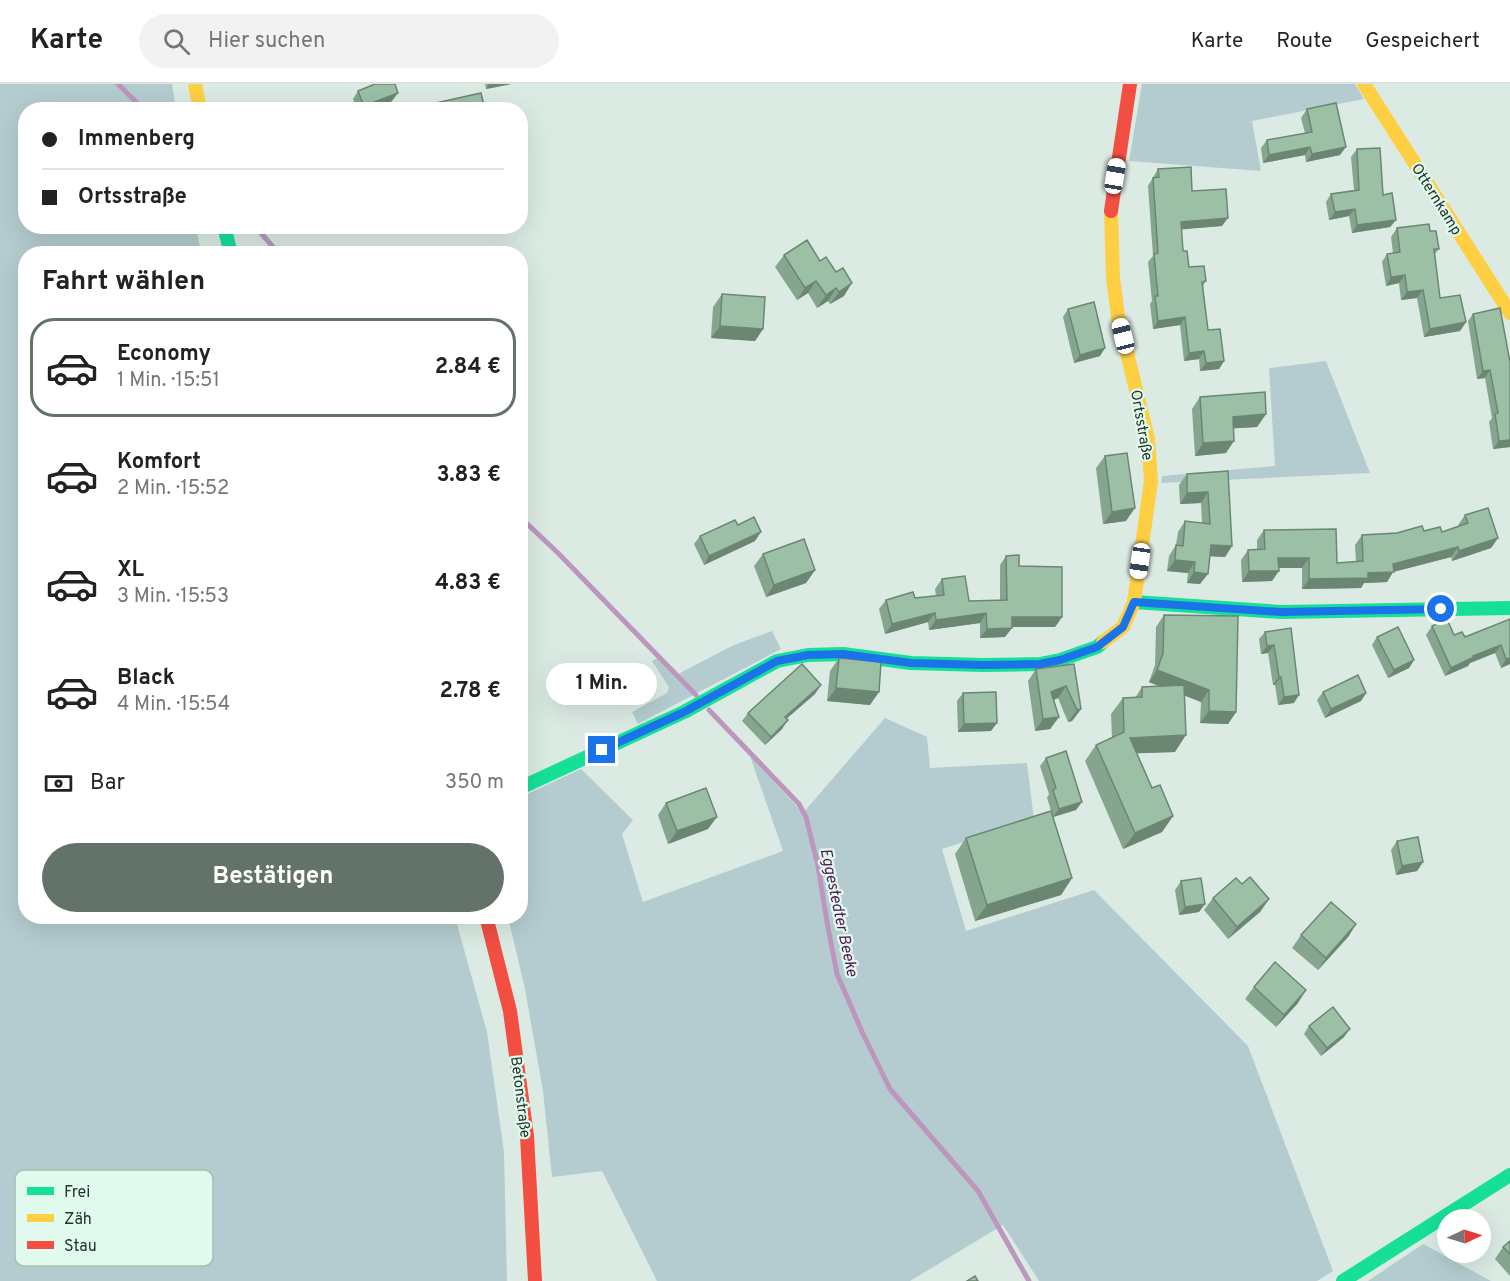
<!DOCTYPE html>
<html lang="de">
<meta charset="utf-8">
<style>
body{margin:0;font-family:Overpass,sans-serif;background:#f2f2f2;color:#222;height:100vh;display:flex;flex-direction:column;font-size:22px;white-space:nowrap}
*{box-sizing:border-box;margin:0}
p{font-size:20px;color:#767676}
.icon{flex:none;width:33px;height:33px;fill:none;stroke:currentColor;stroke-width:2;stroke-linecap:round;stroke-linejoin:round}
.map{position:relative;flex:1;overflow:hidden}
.sheet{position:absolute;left:18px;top:162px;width:510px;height:678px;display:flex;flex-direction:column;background:#fff;border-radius:24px;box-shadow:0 6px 24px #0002}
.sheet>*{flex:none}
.hud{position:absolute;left:18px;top:18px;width:510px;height:132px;border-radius:24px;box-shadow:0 6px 24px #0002;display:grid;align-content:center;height:132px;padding:0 24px;background:#fff}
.needle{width:39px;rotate:86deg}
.tools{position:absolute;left:1437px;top:1125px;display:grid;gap:12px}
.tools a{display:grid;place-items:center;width:54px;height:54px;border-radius:50%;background:#fff;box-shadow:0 6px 24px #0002;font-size:30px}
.end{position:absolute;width:27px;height:27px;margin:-14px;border:8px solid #1a73e8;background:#fff;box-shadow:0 0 0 3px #fff}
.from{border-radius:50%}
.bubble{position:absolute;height:42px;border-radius:21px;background:#fff;box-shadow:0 6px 24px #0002;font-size:20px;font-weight:700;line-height:42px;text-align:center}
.car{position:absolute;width:18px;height:36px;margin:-18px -9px;border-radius:8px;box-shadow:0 0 4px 2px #0007;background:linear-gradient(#fff 24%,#345 0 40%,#fff 0 76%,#345 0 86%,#fff 0)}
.hud b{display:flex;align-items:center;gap:21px;height:57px;font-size:22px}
.hud b+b{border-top:2px solid #e0e0e0}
.hud i{width:15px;height:15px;background:#222}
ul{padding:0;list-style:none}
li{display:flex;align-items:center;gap:18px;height:99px;margin:0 12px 9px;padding:0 12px;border:3px solid transparent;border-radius:24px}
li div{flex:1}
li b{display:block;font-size:22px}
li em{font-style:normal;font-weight:700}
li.selected{border-color:#64736a}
li>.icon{width:54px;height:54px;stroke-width:1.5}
h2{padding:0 24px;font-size:27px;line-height:72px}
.pay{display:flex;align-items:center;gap:15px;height:66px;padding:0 24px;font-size:22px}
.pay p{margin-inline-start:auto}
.button{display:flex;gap:12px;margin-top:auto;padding:12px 24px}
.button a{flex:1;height:69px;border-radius:36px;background:#64736a;color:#fff;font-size:24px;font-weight:700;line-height:69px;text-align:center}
header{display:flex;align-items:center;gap:36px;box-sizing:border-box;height:84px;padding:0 30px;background:#fff;border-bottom:2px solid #e0e0e0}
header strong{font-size:28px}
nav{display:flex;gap:33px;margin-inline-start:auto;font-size:21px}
.search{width:420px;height:54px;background:#f2f2f2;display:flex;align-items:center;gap:15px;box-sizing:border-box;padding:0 21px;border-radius:33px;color:#767676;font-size:22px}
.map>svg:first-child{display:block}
</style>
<header>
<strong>Karte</strong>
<div class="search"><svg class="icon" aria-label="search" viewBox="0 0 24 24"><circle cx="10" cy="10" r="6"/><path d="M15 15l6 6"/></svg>Hier suchen</div>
<nav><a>Karte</a><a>Route</a><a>Gespeichert</a></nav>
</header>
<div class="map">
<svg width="1510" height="1197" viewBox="0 0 1510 1197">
<rect width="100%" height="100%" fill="#dbebe3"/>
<g fill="#b4ccd0">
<path d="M0 0H172L176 25 26 26V142L196 143 201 169 26 170V832L455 833 487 948 504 1068 507 1197H0Z"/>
<path d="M1142 0H1355L1364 15 1252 37 1261 87 1129 77Z"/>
<path d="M1326 277 1370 389 1161 399 1162 392 1275 382 1269 284Z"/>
<path d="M772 547 781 565 638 640 632 628 667 609 669 603 652 577 661 572 678 590 734 561Z"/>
<path d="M885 634 927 653 930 684 1027 679 1034 736 942 765 966 847 1094 806 1248 962 1333 1187 1317 1197H1039L1003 1141 910 1197H657L602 1087 552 1093 543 1007 525 905 508 833 520 832 521 713 581 685 633 736 622 750 643 818 783 767 750 672 803 729Z"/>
<path d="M1423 1160 1491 1197H1368Z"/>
</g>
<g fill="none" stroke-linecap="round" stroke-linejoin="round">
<g stroke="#bd96be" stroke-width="5">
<path d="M118 0 144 26"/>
<path d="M255 142 279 170"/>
<path d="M520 433 558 469 696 611"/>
<path d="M709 626 799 720 806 733 818 782 827 838 837 890 863 950 890 1005 978 1107 1029 1197"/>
</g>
<g stroke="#16e098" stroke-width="14">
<path d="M224 142 231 170"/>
<path d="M1134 518 1281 528 1510 524"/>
<path d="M520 704 684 628 777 577 808 571 843 570 911 579 983 581 1040 580 1060 576 1097 563 1103 558"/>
<path d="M1343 1197 1510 1091"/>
</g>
<g stroke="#ffcf43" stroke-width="14">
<path d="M195 0 200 26"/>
<path d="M1364 0 1510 229"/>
<path d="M1103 558 1123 543 1134 518 1151 397 1148 355 1118 232 1113 194 1111 127"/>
</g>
<g stroke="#f24e42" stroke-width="14">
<path d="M1111 127 1130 0"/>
<path d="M486 832 510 927 527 1052 535 1197"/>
</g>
</g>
<g fill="#85a58f">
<path d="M485 0H511L486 5Z"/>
<path d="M358 7 392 17 370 26H357L353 15Z"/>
<path d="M1307 25 1340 71 1306 78 1305 71 1263 79 1261 64 1267 56 1305 49 1301 34Z"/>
<path d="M1357 65 1383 111 1396 136 1390 143 1352 149 1349 132 1329 136 1326 118 1331 110 1354 106 1351 73Z"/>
<path d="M1158 85 1192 107 1222 142 1181 145 1183 167 1189 183 1206 197 1203 202 1208 246 1224 277 1219 285 1200 287 1199 275 1184 277 1180 241 1153 245 1150 220 1152 217 1148 178 1153 172 1148 102Z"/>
<path d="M1397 144 1430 147 1439 165 1434 171 1440 214 1466 238 1460 247 1424 253 1417 214 1401 216 1399 199 1386 202 1382 178 1387 170 1393 169 1391 153Z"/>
<path d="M784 171 820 177 844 212 830 220 828 217 817 224 808 209 797 216 775 183Z"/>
<path d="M722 210 763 245 755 257 711 254 713 223Z"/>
<path d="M1068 225 1100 272 1074 279 1063 233Z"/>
<path d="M1473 230 1510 278V363L1493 365 1489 338 1492 334 1485 294 1477 295 1468 237Z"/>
<path d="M1200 313 1266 330 1257 343 1234 344 1226 369 1195 372 1192 325Z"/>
<path d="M1105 372 1126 437 1103 440 1096 384Z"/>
<path d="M1228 387 1232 462 1225 473 1210 472 1200 500 1187 499 1188 489 1167 487 1169 472 1176 461 1178 448 1185 437 1202 439 1201 419 1180 420 1179 401 1187 390Z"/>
<path d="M1465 431 1498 454 1491 464 1452 477 1451 473 1393 488 1387 498 1364 499 1361 504 1302 505V484H1279L1272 497 1242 498 1241 476 1248 466 1257 465V456L1264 446 1337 479 1356 478 1355 461 1362 451 1424 447 1442 448 1459 442 1458 441Z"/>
<path d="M738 441 755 457 704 481 694 460 700 452Z"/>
<path d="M763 470 815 486 806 499 766 513 754 482Z"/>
<path d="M1006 472 1019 482 1062 533 1055 543H1012L1005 553 980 554V539L929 546 928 538 885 550 879 525 886 516 915 514 936 512 935 505 942 495 969 517H1000V481Z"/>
<path d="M1164 531 1236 628 1228 640 1200 639 1201 618 1185 611 1175 668 1137 669 1152 704 1173 732 1162 748 1123 765 1085 677 1096 661 1112 654 1111 630 1123 614H1135L1142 603H1160L1149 598 1155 581 1156 543Z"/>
<path d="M1510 535V580L1501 584 1495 569 1470 579 1468 582 1445 592 1426 551 1432 542 1454 551 1465 553Z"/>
<path d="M1291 544 1294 619 1278 621 1275 601H1273L1268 569 1261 570 1259 555 1265 548Z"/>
<path d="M1377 553 1414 576 1409 584 1388 594 1372 561Z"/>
<path d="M839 574 870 621 827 617 830 587Z"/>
<path d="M1074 580 1081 625 1072 637 1068 638 1058 614 1054 616 1059 633 1050 645 1035 647 1028 597 1036 585Z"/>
<path d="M1323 608 1366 609 1361 617 1325 634 1317 616Z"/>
<path d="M963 609 991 647 958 648 957 617Z"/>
<path d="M815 610 786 635 782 645 765 661 742 637 748 629Z"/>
<path d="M1046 674 1076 726 1053 733 1047 714 1049 710 1040 682Z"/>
<path d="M666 719 708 745 668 760 658 731Z"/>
<path d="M966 754 1072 794 1061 811 975 837 955 770Z"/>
<path d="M1397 757 1423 778 1417 787 1396 791 1391 766Z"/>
<path d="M1181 797 1205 820 1199 828 1179 831 1175 806Z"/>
<path d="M1242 800 1269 815 1260 828 1228 855 1204 826 1213 814Z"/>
<path d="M1356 840 1348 853 1318 886 1292 864 1301 851Z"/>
<path d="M1254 903 1298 919 1276 943 1245 915Z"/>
<path d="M1309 942 1344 953 1321 972 1304 950Z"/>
<path d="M1510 1157V1192L1495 1175 1503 1163Z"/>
</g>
<g fill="#6c8674">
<path d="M489 0H511L486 5Z"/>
<path d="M398 9 392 17 370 26H362L364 22Z"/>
<path d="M1310 63 1305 71 1263 79 1269 71Z"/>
<path d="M1346 63 1340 71 1306 78 1312 70Z"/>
<path d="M1355 125 1349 132 1329 136 1335 128Z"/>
<path d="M1228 134 1222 142 1175 146 1181 138Z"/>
<path d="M1396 136 1390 143 1352 149 1357 141Z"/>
<path d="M1405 191 1399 199 1386 202 1391 193Z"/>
<path d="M816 197 808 209 797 216 805 204Z"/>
<path d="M852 199 844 212 830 220 839 208Z"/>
<path d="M836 204 828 217 817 224 826 211Z"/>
<path d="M1423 206 1417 214 1401 216 1407 208Z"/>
<path d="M1185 233 1180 241 1153 245 1158 237Z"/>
<path d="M1466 238 1460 247 1424 253 1430 245Z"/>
<path d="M720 242 763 245 755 257 711 254Z"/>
<path d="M1105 264 1100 272 1074 279 1080 271Z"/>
<path d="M1204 267 1199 275 1184 277 1189 269Z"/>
<path d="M1224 277 1219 285 1200 287 1206 279Z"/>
<path d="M1490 286 1485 294 1477 295 1483 287Z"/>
<path d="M1266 330 1257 343 1224 345 1233 333Z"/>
<path d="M1510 356V363L1493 365 1499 357Z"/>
<path d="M1234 357 1226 369 1195 372 1203 359Z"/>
<path d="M1208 408 1201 419 1180 420 1187 409Z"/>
<path d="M1135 424 1126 437 1103 440 1112 428Z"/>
<path d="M761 448 755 457 704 481 709 472Z"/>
<path d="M1498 454 1491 464 1452 477 1459 467Z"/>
<path d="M1211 461 1232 462 1225 473 1203 472Z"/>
<path d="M1458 463 1451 473 1393 488 1387 498 1364 499 1361 504 1302 505 1309 495 1368 489 1393 480Z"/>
<path d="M1278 474H1309L1302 484H1271Z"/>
<path d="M1175 476 1195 478 1188 489 1167 487Z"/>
<path d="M815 486 806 499 766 513 774 501Z"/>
<path d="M1249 487H1279L1272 497 1242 498Z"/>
<path d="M1194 488 1208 490 1200 500 1187 499Z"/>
<path d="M935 529 928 538 885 550 892 540Z"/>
<path d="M986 529 980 539 929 546 936 536Z"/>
<path d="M1012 533H1062L1055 543H1005Z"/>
<path d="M1012 544 1005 553 980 554 987 545Z"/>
<path d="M1274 561 1268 569 1261 570 1267 562Z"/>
<path d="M1501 561 1495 569 1470 579 1468 582 1445 592 1451 584 1473 572Z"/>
<path d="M1510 574V580L1501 584 1506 575Z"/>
<path d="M1414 576 1409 584 1388 594 1394 586Z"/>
<path d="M1157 586 1209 606 1201 618 1149 598Z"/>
<path d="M1279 593H1281L1275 601H1273Z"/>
<path d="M821 601 815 610 779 641 785 633Z"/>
<path d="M1066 602 1058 614 1042 620 1051 608Z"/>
<path d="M836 604 879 608 870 621 827 617Z"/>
<path d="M1366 609 1361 617 1325 634 1331 625Z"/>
<path d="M1299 611 1294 619 1278 621 1284 613Z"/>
<path d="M1081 625 1072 637 1068 638 1077 626Z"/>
<path d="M1209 627 1236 628 1228 640 1200 639Z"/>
<path d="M1059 633 1050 645 1035 647 1043 635Z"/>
<path d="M788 636 782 645 765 661 771 653Z"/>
<path d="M997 639 991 647 958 648 964 640Z"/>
<path d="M1186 651 1175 668 1119 670 1130 654Z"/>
<path d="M1082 718 1076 726 1053 733 1059 725Z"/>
<path d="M1173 732 1162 748 1123 765 1135 749Z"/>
<path d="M717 733 708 745 668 760 677 747Z"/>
<path d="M1423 778 1417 787 1396 791 1402 782Z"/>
<path d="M1072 794 1061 811 975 837 987 821Z"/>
<path d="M1269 815 1260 828 1228 855 1237 843Z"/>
<path d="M1205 820 1199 828 1179 831 1185 823Z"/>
<path d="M1356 840 1348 853 1318 886 1326 874Z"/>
<path d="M1306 906 1298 919 1276 943 1284 931Z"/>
<path d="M1350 945 1344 953 1321 972 1327 964Z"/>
</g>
<g fill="#9bc0a6" stroke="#6c8674" stroke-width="1.5">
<path d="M375 0H395L398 9 364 22 358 7Z"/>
<path d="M481 9 485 26H413V24Z"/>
<path d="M1336 19 1346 63 1312 70 1310 63 1269 71 1267 56 1312 48 1307 25Z"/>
<path d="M1380 64 1383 111 1392 109 1396 136 1357 141 1355 125 1335 128 1331 110 1359 106 1357 65Z"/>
<path d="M1191 83 1192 107 1226 105 1228 134 1181 138 1183 167H1187L1189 183 1204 182 1206 197 1202 198 1208 246 1220 245 1224 277 1206 279 1204 267 1189 269 1185 233 1158 237 1155 212H1158L1154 170 1158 169 1153 94 1159 93 1158 85Z"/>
<path d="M1429 140 1430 147H1436L1439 165H1434L1440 214 1460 211 1466 238 1430 245 1423 206 1407 208 1405 191 1391 193 1387 170 1400 168 1397 144Z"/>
<path d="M807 156 820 177 826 173 836 188 843 184 852 199 839 208 836 204 826 211 816 197 805 204 784 171Z"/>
<path d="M722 210 765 213 763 245 720 242Z"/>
<path d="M1094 218 1105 264 1080 271 1068 225Z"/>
<path d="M1500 224 1510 278V356L1499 357 1495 330 1498 329 1490 286 1483 287 1473 230Z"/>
<path d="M1265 308 1266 330 1233 333 1234 357 1203 359 1200 313Z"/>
<path d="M1127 369 1135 424 1112 428 1105 372Z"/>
<path d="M1228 387 1232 462 1211 461 1208 490 1194 488 1195 478 1175 476 1176 461 1183 462 1185 437 1210 440 1208 408 1187 409V390Z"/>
<path d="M1488 424 1498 454 1459 467 1458 463 1393 480 1394 488 1368 489V494L1309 495V474H1278L1279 487H1249L1248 466 1265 465 1264 446 1336 445 1337 479 1363 477 1362 451 1397 449 1422 442 1424 447 1440 443 1442 448 1468 439 1465 431Z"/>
<path d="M754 433 761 448 709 472 700 452 735 436 738 441Z"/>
<path d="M804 455 815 486 774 501 763 470Z"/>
<path d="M1019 471V482L1062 483V533H1012V544L987 545 986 529 936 536 935 529 892 540 886 516 913 508 915 514 944 511 942 495 965 492 969 517 1007 516 1006 472Z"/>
<path d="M1164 531 1238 532 1236 628 1209 627V606L1157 586 1163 569Z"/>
<path d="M1447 535 1454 551 1462 548 1465 553 1510 535V574L1506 575 1501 561 1473 572 1474 573 1451 584 1432 542Z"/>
<path d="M1398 543 1414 576 1394 586 1377 553Z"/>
<path d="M1291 544 1299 611 1284 613 1281 593H1279L1274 561 1267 562 1265 548Z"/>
<path d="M839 574 881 578 879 608 836 604Z"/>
<path d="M802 580 821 601 785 633 788 636 771 653 748 629Z"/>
<path d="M1074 580 1081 625 1077 626 1066 602 1051 608 1059 633 1043 635 1036 585Z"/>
<path d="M1358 591 1366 609 1331 625 1323 608Z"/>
<path d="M1184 601 1186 651 1130 654 1152 704 1160 701 1173 732 1135 749 1096 661 1124 648 1123 614 1142 613V603Z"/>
<path d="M996 608 997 639 964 640 963 609Z"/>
<path d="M1066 667 1082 718 1059 725 1053 706 1056 704 1046 674Z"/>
<path d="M706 704 717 733 677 747 666 719Z"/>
<path d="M1051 727 1072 794 987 821 966 754Z"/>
<path d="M1418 753 1423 778 1402 782 1397 757Z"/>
<path d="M1250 793 1269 815 1237 843 1213 814 1236 794 1242 800Z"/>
<path d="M1201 794 1205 820 1185 823 1181 797Z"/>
<path d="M1331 818 1356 840 1326 874 1301 851Z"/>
<path d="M1275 878 1306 906 1284 931 1254 903Z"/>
<path d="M1333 923 1350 945 1327 964 1309 942Z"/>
<path d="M1510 1157V1170L1503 1163Z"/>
<path d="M975 1192 978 1197H967Z"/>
</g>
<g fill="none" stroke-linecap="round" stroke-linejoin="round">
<path stroke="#1a73e8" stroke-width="8" d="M602 666 684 628 777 577 808 571 843 570 911 579 983 581 1040 580 1060 576 1097 563 1123 543 1134 518 1281 528 1441 525"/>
</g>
<g text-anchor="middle" stroke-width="4.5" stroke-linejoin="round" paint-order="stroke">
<g font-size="15" fill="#243329" stroke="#e0faee">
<text transform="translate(1437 115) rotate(58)" y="5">Otternkamp</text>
<text transform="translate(1142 341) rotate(80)" y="5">Ortsstraße</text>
<text transform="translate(521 1013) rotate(83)" y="5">Betonstraße</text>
</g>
<g font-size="16" font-style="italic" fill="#571752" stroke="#e0faee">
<text transform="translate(840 828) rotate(78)" y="6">Eggestedter Beeke</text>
</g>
</g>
<rect x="15" y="1086" width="198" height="96" rx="9" fill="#e0faee" stroke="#a8beb3" stroke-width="1.5"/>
<rect x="27" y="1103" width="27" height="8" fill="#16e098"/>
<rect x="27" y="1130" width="27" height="8" fill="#ffcf43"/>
<rect x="27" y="1157" width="27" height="8" fill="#f24e42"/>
<g font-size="16" fill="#243329">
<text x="64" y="1113">Frei</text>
<text x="64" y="1140">Zäh</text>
<text x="64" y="1167">Stau</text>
</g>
</svg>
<div class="tools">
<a><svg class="needle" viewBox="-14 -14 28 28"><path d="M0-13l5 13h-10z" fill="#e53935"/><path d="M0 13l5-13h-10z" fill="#767676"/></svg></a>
</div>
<i class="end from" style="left:1441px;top:525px"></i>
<i class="end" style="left:602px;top:666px"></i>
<div class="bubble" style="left:546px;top:579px;width:111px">1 Min.</div>
<i class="car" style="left:1115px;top:92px;rotate:9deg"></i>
<i class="car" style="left:1123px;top:252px;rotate:346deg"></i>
<i class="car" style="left:1140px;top:477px;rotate:188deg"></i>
<div class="hud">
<b><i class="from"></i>Immenberg</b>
<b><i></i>Ortsstraße</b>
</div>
<section class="sheet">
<h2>Fahrt wählen</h2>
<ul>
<li class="selected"><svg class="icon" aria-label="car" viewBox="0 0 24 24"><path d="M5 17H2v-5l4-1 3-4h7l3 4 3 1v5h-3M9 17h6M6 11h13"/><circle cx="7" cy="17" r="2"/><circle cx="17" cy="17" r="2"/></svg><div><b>Economy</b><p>1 Min. · 15:51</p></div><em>2.84 €</em></li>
<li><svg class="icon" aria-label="car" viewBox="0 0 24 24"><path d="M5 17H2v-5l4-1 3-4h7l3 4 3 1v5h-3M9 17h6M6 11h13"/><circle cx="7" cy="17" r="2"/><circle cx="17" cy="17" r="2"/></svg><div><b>Komfort</b><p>2 Min. · 15:52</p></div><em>3.83 €</em></li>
<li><svg class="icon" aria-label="car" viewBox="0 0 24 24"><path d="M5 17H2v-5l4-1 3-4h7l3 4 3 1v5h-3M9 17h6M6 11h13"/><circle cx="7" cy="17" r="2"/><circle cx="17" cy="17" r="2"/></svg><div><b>XL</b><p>3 Min. · 15:53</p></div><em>4.83 €</em></li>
<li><svg class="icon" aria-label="car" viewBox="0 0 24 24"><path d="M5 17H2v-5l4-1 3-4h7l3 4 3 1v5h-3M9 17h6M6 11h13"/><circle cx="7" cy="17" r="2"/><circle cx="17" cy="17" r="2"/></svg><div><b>Black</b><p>4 Min. · 15:54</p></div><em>2.78 €</em></li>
</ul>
<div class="pay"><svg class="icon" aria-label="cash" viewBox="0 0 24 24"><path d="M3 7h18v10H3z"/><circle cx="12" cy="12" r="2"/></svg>Bar<p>350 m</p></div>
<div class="button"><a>Bestätigen</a></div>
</section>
</div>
